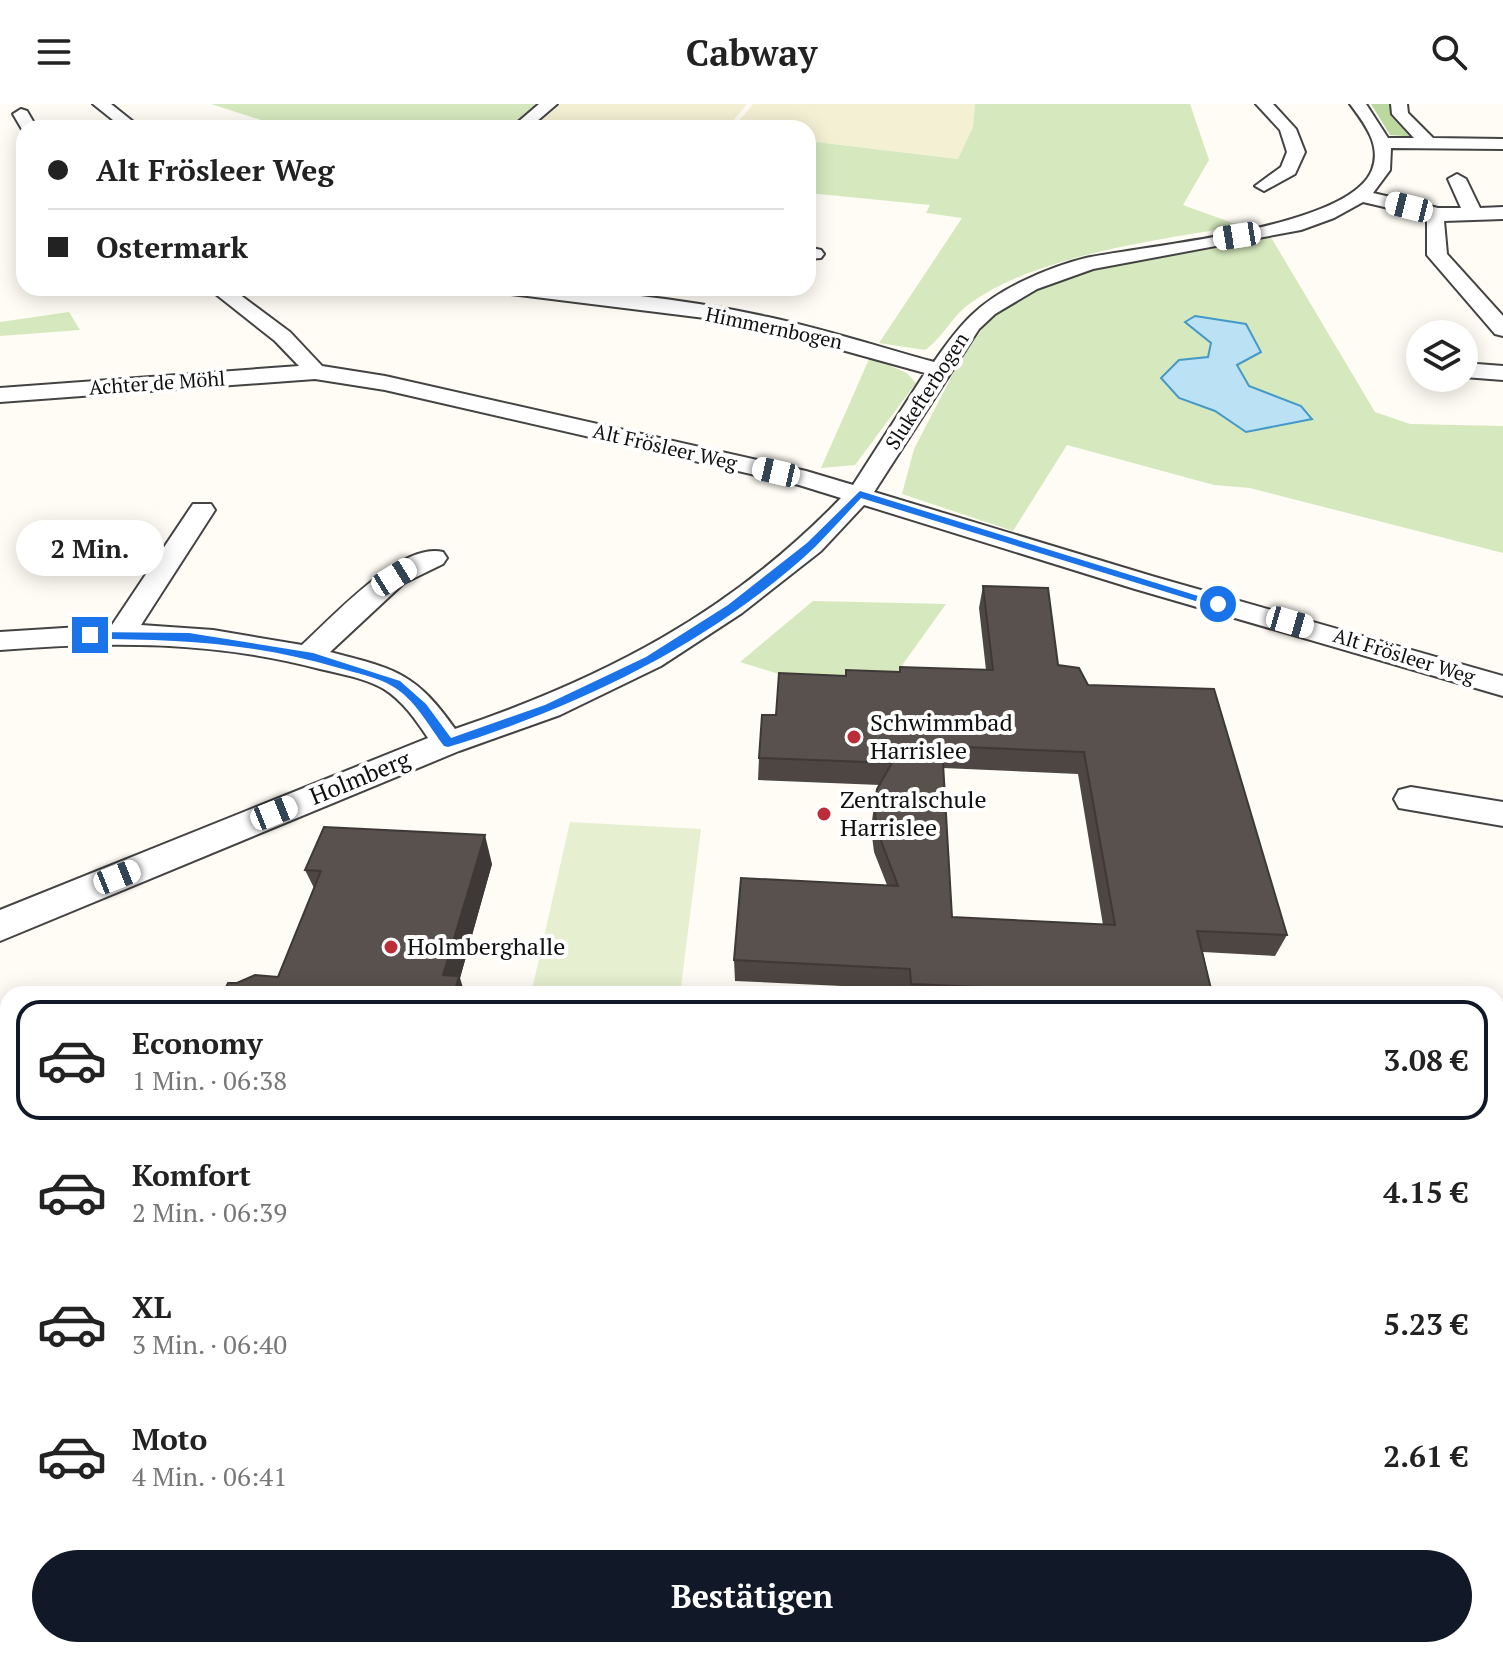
<!DOCTYPE html>
<html lang="de">
<meta charset="utf-8">
<style>
body{margin:0;font-family:"PT Serif",serif;background:#f2f2f2;color:#222;height:100vh;display:flex;flex-direction:column;font-size:30px;white-space:nowrap}
*{box-sizing:border-box;margin:0}
p{font-size:26px;color:#767676}
.icon{flex:none;width:44px;height:44px;fill:none;stroke:currentColor;stroke-width:2;stroke-linecap:round;stroke-linejoin:round}
.map{position:relative;flex:1;overflow:hidden}
.side{position:absolute;left:0px;top:882px;width:1504px;height:672px;display:flex;flex-direction:column;background:#fff;border-radius:24px 24px 0 0;box-shadow:0 4px 20px #0003}
.side>*{flex:none}
.hud{position:absolute;left:16px;top:16px;width:800px;height:176px;border-radius:24px;box-shadow:0 4px 20px #0003;display:grid;align-content:center;height:176px;padding:0 32px;background:#fff}
.buttons{position:absolute;left:1406px;top:216px;display:grid;gap:16px}
.buttons a{display:grid;place-items:center;width:72px;height:72px;border-radius:50%;background:#fff;box-shadow:0 4px 20px #0003;font-size:40px}
.end{position:absolute;width:36px;height:36px;margin:-18px;border:10px solid #1a73e8;background:#fff;box-shadow:0 0 0 4px #fff}
.from{border-radius:50%}
.bubble{position:absolute;height:56px;border-radius:28px;background:#fff;box-shadow:0 4px 20px #0003;font-size:26px;font-weight:700;line-height:56px;text-align:center}
.car{position:absolute;width:24px;height:48px;margin:-24px -12px;border-radius:10px;box-shadow:0 0 6px 2px #0007;background:linear-gradient(#fff 24%,#345 0 40%,#fff 0 76%,#345 0 86%,#fff 0)}
.hud b{display:flex;align-items:center;gap:28px;height:76px;font-size:30px}
.hud b+b{border-top:2px solid #e0e0e0}
.hud i{width:20px;height:20px;background:#222}
ul{padding:14px 0 0;list-style:none}
li{display:flex;align-items:center;gap:24px;height:120px;margin:0 16px 12px;padding:0 16px;border:4px solid transparent;border-radius:24px}
li div{flex:1}
li b{display:block;font-size:30px}
li em{font-style:normal;font-weight:700}
li.selected{border-color:#111827}
li>.icon{width:72px;height:72px;stroke-width:1.5}
.cta{display:flex;gap:16px;margin-top:auto;padding:16px 32px}
.cta a{flex:1;height:92px;border-radius:48px;background:#111827;color:#fff;font-size:32px;font-weight:700;line-height:92px;text-align:center}
header{display:flex;justify-content:space-between;align-items:center;height:104px;padding:0 32px;background:#fff;font-size:36px;font-weight:700}
.map>svg:first-child{display:block}
</style>
<header><svg class="icon" aria-label="menu" viewBox="0 0 24 24"><path d="M4 6h16M4 12h16M4 18h16"/></svg>Cabway<svg class="icon" aria-label="search" viewBox="0 0 24 24"><circle cx="10" cy="10" r="6"/><path d="M15 15l6 6"/></svg></header>
<div class="map">
<svg width="1503" height="1554" viewBox="0 0 1503 1554">
<rect width="100%" height="100%" fill="#fefcf4"/>
<g fill="#f4f0d4">
<path d="M560 0H747L727 24H531Z"/>
<path d="M753 0H975L973 23 959 55 808 37V24H733Z"/>
</g>
<g fill="#d6e9be" fill-rule="evenodd">
<path d="M211 0H539L511 24H286Z"/>
<path d="M975 0H1190L1209 56 1183 101 1241 122C1161 135 1039 151 972 198 952 211 944 233 925 246L879 239 962 114 926 109 930 101 808 89V37L958 55 973 23Z"/>
<path d="M1269 130 1375 308 1410 320 1503 322V449L1250 384 1214 381 1067 341 1013 427 902 390 914 345 957 262 991 212 1056 174 1134 153ZM1185 218 1261 247 1237 261 1249 282 1301 302 1246 327 1215 307 1179 294V256L1208 253 1211 239Z"/>
<path d="M69 208 80 226 0 232V218Z"/>
<path d="M870 253 907 269 916 279 855 361 821 364Z"/>
<path d="M813 497 946 500 893 574 795 575 740 558Z"/>
<path d="M1496 994H1503V1554H1387L1385 1546H1496Z"/>
<path d="M0 1141H8V1546H159L156 1554H0Z"/>
</g>
<path fill="#bbd99e" d="M1371 0H1394L1418 33 1390 31Z"/>
<g fill="#e6f0d0">
<path d="M570 718 701 725 680 890H531Z"/>
<path d="M283 1546H682V1554H281Z"/>
<path d="M758 1546H1286L1288 1554H758Z"/>
</g>
<path fill="#bbe1f4" stroke="#4499c8" stroke-width="2" d="M1195 212 1246 220 1261 248 1237 261 1249 282 1301 302 1312 315 1246 328 1215 307 1179 294 1161 274 1179 256 1208 253 1211 239 1185 218Z"/>
<g fill="none" stroke-linecap="round" stroke-linejoin="round">
<defs>
<g id="minor">
<path d="M93 0H111L141 24H123Z"/>
<path d="M539 0H557L529 24H511Z"/>
<path d="M1256 0H1273L1296 25 1305 48 1295 70 1264 87 1255 82 1281 63 1287 48 1280 26Z"/>
<path d="M1350 0H1366L1388 34H1414L1392 10 1391 0H1407L1408 9 1433 34 1503 35V45L1391 44 1390 66 1373 89 1438 104H1461L1448 75 1457 70 1466 75 1480 104 1503 103V115L1444 117 1447 150 1503 212V232L1495 230 1427 151V113L1363 98 1334 114 1301 126 1093 165 1037 185 995 210 979 225 874 388 1155 473 1503 572V592L1135 485 864 401 821 447 742 509 661 562 560 611 459 647 0 837V806L428 634C416 616 403 597 384 585 365 574 341 570 320 565 215 537 108 537 0 546V528L112 521 193 400H211L215 406 141 521 213 526 302 541C332 514 400 438 443 448L447 454 443 460 404 479 330 548C395 565 415 568 455 625 605 574 730 509 841 394L799 381 385 286 315 275 0 298V284L299 262 275 237 208 184H231L290 228 322 262 385 272 806 367 853 381 925 269 766 225 713 215 511 190 501 184C589 184 681 194 768 213 824 225 879 243 934 258 961 219 979 198 1023 177 1042 168 1065 159 1086 154 1145 141 1349 125 1372 66 1382 41 1364 19 1350 0Z"/>
<path d="M21 5 27 7 37 24H24L23 27 13 10Z"/>
<path d="M808 143 821 146 824 150 821 154 808 155Z"/>
<path d="M1464 259 1503 262V276L1464 273Z"/>
<path d="M1411 683 1503 698V722L1399 704 1394 695 1399 686Z"/>
</g>
</defs>
<use href="#minor" stroke="#434343" stroke-width="4"/>
<use href="#minor" fill="#fff" fill-rule="evenodd"/>
</g>
<g fill="#4d4642" fill-rule="evenodd">
<path d="M983 482 1058 561 1088 581 1287 831 1275 852 1203 848 1211 885 1234 890H907L906 885 735 877 734 856 887 781 874 748 871 724 874 702 880 681 758 676 759 654 776 611 899 568 900 563 986 566 979 504ZM943 664 1078 670 1103 821 952 813Z"/>
<path d="M492 760 460 874 237 879 278 873 314 784 305 766Z"/>
</g>
<path fill="#3e3936" d="M485 731 492 760 460 874 465 890H450L443 871Z"/>
<g fill="#59514d" stroke="#3e3936" stroke-width="2" fill-rule="evenodd">
<path d="M983 482 1048 484 1058 561 1079 564 1088 581 1214 585 1287 831 1197 827 1211 885 1234 890H1052V886L911 880 910 865 734 856 741 774 898 782 877 726 874 702 877 685 892 659 759 654 762 611H776L779 569 846 572V566L900 568V563L993 566ZM942 642 1084 648 1115 821 952 813Z"/>
<path d="M324 723 485 731 443 871 459 872 454 890H223L228 879H237L255 871 278 873 321 767 305 766Z"/>
</g>
<path fill="#1a73e8" d="M860 387 1224 500 1215 503 861 394C846 410 831 427 815 443 715 537 579 603 448 643L444 642C429 622 414 594 392 582 377 573 356 569 339 564 255 539 177 535 90 535L84 531 90 528 189 529 313 549 400 577 426 600 451 634 545 601 646 553 728 501 807 439Z"/>
<g fill="#bc2d3a" stroke="#fff" stroke-width="3">
<circle cx="854" cy="633" r="8"/>
<circle cx="824" cy="710" r="8"/>
<circle cx="391" cy="843" r="8"/>
</g>
<g text-anchor="middle" stroke-width="8" stroke-linejoin="round" paint-order="stroke">
<g font-size="20" fill="#101010" stroke="#fff">
<text transform="translate(774 224) rotate(12)" y="7">Himmernbogen</text>
<text transform="translate(157 279) rotate(-4)" y="7">Achter de Möhl</text>
<text transform="translate(927 287) rotate(-57)" y="7">Slukefterbogen</text>
<text transform="translate(665 343) rotate(13)" y="7">Alt Frösleer Weg</text>
<text transform="translate(1404 552) rotate(17)" y="7">Alt Frösleer Weg</text>
</g>
<g font-size="24" fill="#101010" stroke="#fff" text-anchor="start">
<text x="870" y="627">Schwimmbad<tspan x="870" dy="28">Harrislee</tspan></text>
<text x="840" y="704">Zentralschule<tspan x="840" dy="28">Harrislee</tspan></text>
<text x="407" y="851">Holmberghalle</text>
</g>
<g font-size="24" fill="#101010" stroke="#fff">
<text transform="translate(360 674) rotate(-22)" y="8">Holmberg</text>
</g>
</g>
</svg>
<div class="buttons">
<a><svg class="icon" aria-label="layers" viewBox="0 0 24 24"><path d="M12 4l9 5-9 5-9-5zM3 14l9 5 9-5"/></svg></a>
</div>
<i class="end from" style="left:1218px;top:500px"></i>
<i class="end" style="left:90px;top:531px"></i>
<div class="bubble" style="left:16px;top:416px;width:148px">2 Min.</div>
<i class="car" style="left:1409px;top:103px;rotate:284deg"></i>
<i class="car" style="left:1237px;top:132px;rotate:261deg"></i>
<i class="car" style="left:776px;top:368px;rotate:283deg"></i>
<i class="car" style="left:394px;top:473px;rotate:58deg"></i>
<i class="car" style="left:1290px;top:518px;rotate:106deg"></i>
<i class="car" style="left:274px;top:709px;rotate:68deg"></i>
<i class="car" style="left:117px;top:773px;rotate:68deg"></i>
<div class="hud">
<b><i class="from"></i>Alt Frösleer Weg</b>
<b><i></i>Ostermark</b>
</div>
<section class="side">
<ul>
<li class="selected"><svg class="icon" aria-label="car" viewBox="0 0 24 24"><path d="M5 17H2v-5l4-1 3-4h7l3 4 3 1v5h-3M9 17h6M6 11h13"/><circle cx="7" cy="17" r="2"/><circle cx="17" cy="17" r="2"/></svg><div><b>Economy</b><p>1 Min. · 06:38</p></div><em>3.08 €</em></li>
<li><svg class="icon" aria-label="car" viewBox="0 0 24 24"><path d="M5 17H2v-5l4-1 3-4h7l3 4 3 1v5h-3M9 17h6M6 11h13"/><circle cx="7" cy="17" r="2"/><circle cx="17" cy="17" r="2"/></svg><div><b>Komfort</b><p>2 Min. · 06:39</p></div><em>4.15 €</em></li>
<li><svg class="icon" aria-label="car" viewBox="0 0 24 24"><path d="M5 17H2v-5l4-1 3-4h7l3 4 3 1v5h-3M9 17h6M6 11h13"/><circle cx="7" cy="17" r="2"/><circle cx="17" cy="17" r="2"/></svg><div><b>XL</b><p>3 Min. · 06:40</p></div><em>5.23 €</em></li>
<li><svg class="icon" aria-label="car" viewBox="0 0 24 24"><path d="M5 17H2v-5l4-1 3-4h7l3 4 3 1v5h-3M9 17h6M6 11h13"/><circle cx="7" cy="17" r="2"/><circle cx="17" cy="17" r="2"/></svg><div><b>Moto</b><p>4 Min. · 06:41</p></div><em>2.61 €</em></li>
</ul>
<div class="cta"><a>Bestätigen</a></div>
</section>
</div>
